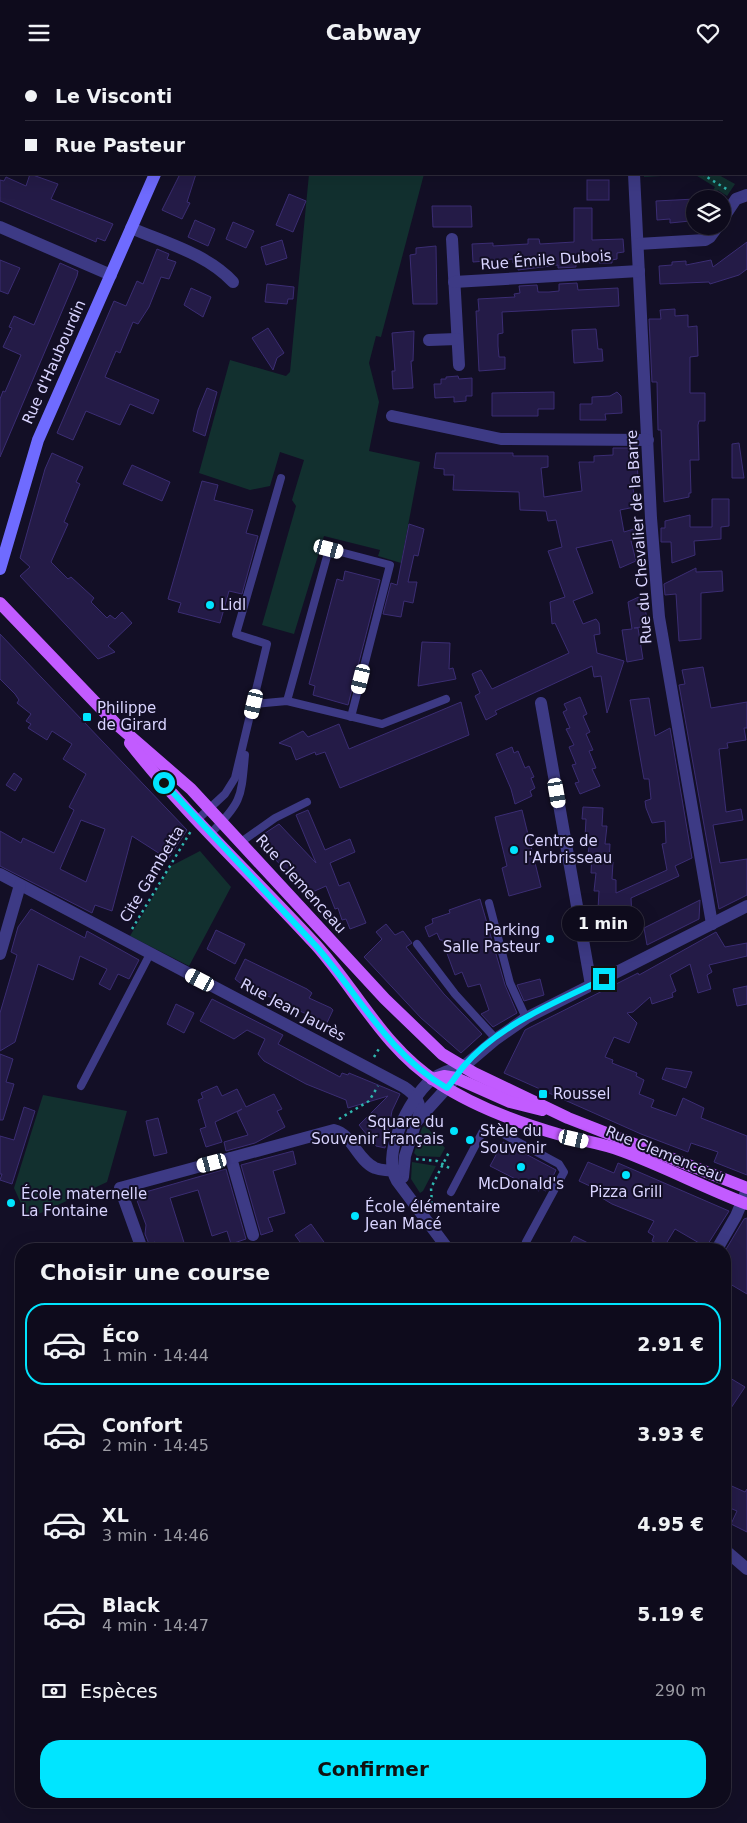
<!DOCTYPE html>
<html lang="fr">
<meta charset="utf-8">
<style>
body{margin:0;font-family:"DejaVu Sans",sans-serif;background:#171425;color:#f1f3f6;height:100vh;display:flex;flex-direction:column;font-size:19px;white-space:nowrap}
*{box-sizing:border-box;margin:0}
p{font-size:16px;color:#9b9ba3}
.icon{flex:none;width:28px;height:28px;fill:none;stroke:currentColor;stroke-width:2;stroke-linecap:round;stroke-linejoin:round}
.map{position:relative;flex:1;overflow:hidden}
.sheet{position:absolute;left:15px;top:1178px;width:716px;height:565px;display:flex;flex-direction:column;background:#0e0b1c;border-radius:20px;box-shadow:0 5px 20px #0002,0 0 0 1px #2e2b3b}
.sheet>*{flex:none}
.hud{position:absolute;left:0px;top:0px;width:748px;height:110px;box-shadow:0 5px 20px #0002,0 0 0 1px #2e2b3b;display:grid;align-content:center;height:110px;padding:0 25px;background:#0e0b1c}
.tools{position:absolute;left:686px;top:125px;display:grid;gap:10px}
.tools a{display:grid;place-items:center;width:45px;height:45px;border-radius:50%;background:#0e0b1c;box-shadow:0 5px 20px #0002,0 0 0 1px #2e2b3b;font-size:25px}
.end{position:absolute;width:22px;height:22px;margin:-11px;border:6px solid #00e5ff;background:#111;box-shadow:0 0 0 2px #111}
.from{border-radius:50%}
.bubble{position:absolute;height:35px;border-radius:18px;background:#0e0b1c;box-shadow:0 5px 20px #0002,0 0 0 1px #2e2b3b;font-size:16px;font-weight:700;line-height:35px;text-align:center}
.car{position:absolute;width:15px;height:30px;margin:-15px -8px;border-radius:6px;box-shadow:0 0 4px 1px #0007;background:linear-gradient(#fff 24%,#345 0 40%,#fff 0 76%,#345 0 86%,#fff 0)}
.hud b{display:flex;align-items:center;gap:18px;height:48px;font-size:19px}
.hud b+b{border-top:1px solid #2e2b3b}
.hud i{width:12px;height:12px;background:#f1f3f6}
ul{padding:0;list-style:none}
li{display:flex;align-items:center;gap:15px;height:82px;margin:0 10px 8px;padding:0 15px;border:2px solid transparent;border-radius:20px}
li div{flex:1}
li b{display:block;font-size:19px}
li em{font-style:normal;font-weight:700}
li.active{border-color:#00e5ff}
li>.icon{width:45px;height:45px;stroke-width:1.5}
h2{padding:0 25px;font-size:22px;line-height:60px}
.pay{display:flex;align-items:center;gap:12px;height:55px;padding:0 25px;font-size:19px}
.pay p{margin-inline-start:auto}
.cta{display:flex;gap:10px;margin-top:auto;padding:10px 25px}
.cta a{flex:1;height:58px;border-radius:20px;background:#00e5ff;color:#111;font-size:20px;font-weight:700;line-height:58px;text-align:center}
header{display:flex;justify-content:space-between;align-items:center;height:65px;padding:0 25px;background:#0e0b1c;font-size:22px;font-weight:700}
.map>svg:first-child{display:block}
</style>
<header><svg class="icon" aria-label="menu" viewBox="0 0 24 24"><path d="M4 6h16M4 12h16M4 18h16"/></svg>Cabway<svg class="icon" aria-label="heart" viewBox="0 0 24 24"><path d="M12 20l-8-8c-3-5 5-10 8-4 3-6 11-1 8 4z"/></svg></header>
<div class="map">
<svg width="747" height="1758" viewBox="0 0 747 1758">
<rect width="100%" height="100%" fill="#130f26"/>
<g fill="#12302f">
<path d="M309 109H424L381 272 376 271 369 298 379 337 369 386 420 397 401 498 378 491 380 485 324 471 294 569 262 560 296 441 292 435 304 395 280 387 270 421 250 425 199 408 230 295 286 311 290 307Z"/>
<path d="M644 109H717L735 119 727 131 718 125 713 134H708L715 122 694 109 644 112Z"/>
<path d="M200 786 231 822 189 901 130 871 171 801Z"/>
<path d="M43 1030 127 1046 107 1117 28 1154 14 1123Z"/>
<path d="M425 1060 445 1083 440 1092 417 1091 414 1088 422 1063Z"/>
<path d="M412 1097 436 1101 423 1126 420 1128 411 1114Z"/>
</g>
<g fill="#241b47" stroke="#3b2d73" fill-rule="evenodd">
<path d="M30 109 58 119 51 134 113 159 105 176 97 173 96 177 0 136V115L4 116 6 112 26 121Z"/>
<path d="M180 109H196L187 137 190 138 182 154 162 145Z"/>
<rect x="587" y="115" width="22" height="20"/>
<path d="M289 129 306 136 293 167 276 160Z"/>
<path d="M695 134V153H690V156L670 158V154L657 155 656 136Z"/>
<path d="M432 141H471L472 162H433Z"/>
<path d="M574 143H592V175L623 174 624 187 617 188V194L612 195V198H599V195L576 196V202L558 203V200L518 205V198H513V194L473 197 472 179 493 178V181L528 179V174H539L540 179 574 177Z"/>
<path d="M195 155 215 164 208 181 188 172Z"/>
<path d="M233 157 254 166 246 183 226 174Z"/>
<path d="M282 175 287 193 266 200 261 182Z"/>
<path d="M747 177V204L739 210 710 219 709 217 660 219 659 201 672 200V197L686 196V200L711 195 713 202Z"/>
<path d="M436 181 437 239H413L410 190 416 189V183Z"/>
<path d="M157 184 169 189 167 194 176 197 169 214 161 212 149 242 138 259 133 257 120 288 116 286 105 312 159 335 153 349 130 339 120 360 86 346 73 375 57 368 114 236 126 241 137 216 143 219Z"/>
<path d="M0 195 20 203 8 229 0 226Z"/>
<path d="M60 198 78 206 77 211 0 392V334L3 326 5 327 21 290 3 282 12 263 9 262 14 251 34 260Z"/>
<path d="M577 218 578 225 618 223 619 241 502 247 503 268 498 269V281L499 292H505V304L479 306 476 246H479L478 234 515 232 514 229 520 228 519 221 537 220 538 227H549L559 226V219Z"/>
<path d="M267 219 294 222 293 234H288L287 239 265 237Z"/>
<path d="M191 223 211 232 203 252 184 240Z"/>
<path d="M675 244V251L688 250V262L697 261 698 291 690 292V328H705V356H699L698 360 699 395H690L691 428H689V432L664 437 661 365H658L657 317H652L649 254H661L660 245Z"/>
<path d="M268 263 284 288 277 293 273 305 252 273Z"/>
<path d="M596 264 598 284H602L603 296 574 298 572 265Z"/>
<path d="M414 266 413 296H411L413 323 393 324 392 306H395L392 268Z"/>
<path d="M458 311 459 314 472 313V331H466V336L454 337V332L435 333 434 319H441V314H446V312Z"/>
<path d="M207 323 217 327 205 371 193 366 198 345Z"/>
<path d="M554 327V344H538V351H492V328Z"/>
<path d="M617 327 621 331 622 348 605 349 606 355H580V339H592V332L610 331Z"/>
<path d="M739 378 744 413H732V379Z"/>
<path d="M613 383H636L638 412H632L635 442 620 445 624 467 637 463 639 474 631 476 636 496 620 503 612 475 576 483 593 528 573 536 583 559 596 554 599 558 600 569 594 570 597 588 624 596 607 648 601 611 594 612 592 601 495 646 497 649 486 655 475 631 480 628 472 609 481 605 492 624 569 588 555 558 552 559 550 537 565 532 548 486 562 482 556 455 548 456 546 446 520 445 519 427 453 425 454 410H444V404L434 403 436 388H513V391H548V402L541 403 544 432 582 426 579 397H594V391L613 390Z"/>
<path d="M52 388 83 402 76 417 80 419 64 457 68 459 51 497 68 514 71 512 94 533 91 537 107 553 110 550 115 554 122 547 132 558 108 581 115 587 98 594 20 511 30 502 20 493 45 404Z"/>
<path d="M132 400 170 417 162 436 123 419Z"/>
<path d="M202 416 218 420 214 435 253 445 246 468 258 471 242 529 229 526 220 558 178 547 181 538 168 534Z"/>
<path d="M712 434H729V461L721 462V474L694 476 695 490 672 498 671 477H661V463H665V456L690 450V462H712Z"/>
<path d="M409 459 424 464 418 491 414 490 408 517H417L413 538 404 536 401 552 383 549 391 518 397 520Z"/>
<path d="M696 503V507L722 506 723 526 701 528V574L679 576 676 529 665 530 664 519Z"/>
<path d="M345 506 380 515 348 640 313 630 315 621 309 619 337 514 343 516Z"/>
<path d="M643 530 648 561 634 563H638L643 594 627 597 622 565 632 564 628 537Z"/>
<path d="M0 569 187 765 168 794 132 771 112 846 95 840 92 848 0 801V766L21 778 23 773 54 788 74 745 69 742 86 709 63 694 72 679 52 666 47 675 28 663 31 659 26 656 31 649 17 638 19 635 15 629 0 614ZM81 755 105 764 86 817 60 804Z"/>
<path d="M422 577 450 578 449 604 453 603 456 614 418 621Z"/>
<path d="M703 602 711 643 747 637V663H744L746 675 727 678 728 683 719 684 726 747 741 744 743 755 713 760 720 798 747 794V830L719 844 679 620 685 619 682 605Z"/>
<path d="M580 632 587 649 583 651 590 667 586 669 593 685 589 686 596 703 592 704 600 721 580 729 575 718 579 717 572 700 576 699 569 682 574 680 566 664 570 663 563 647 567 645 564 639Z"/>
<path d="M649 633 655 671 670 663 692 793 675 801 679 811 631 833 632 852 601 850 602 844H598L599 826H594L596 808H591L592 790H588L590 773 585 772 586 754H582L583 742 603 743 602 761H607L605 779H610L609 797H613L612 814 616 815V828L667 805 662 779 666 778 665 756 652 758 646 743 645 736 651 734 649 714H644L630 635Z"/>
<path d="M461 637 469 670 340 723 325 687 316 690 315 687 296 695 291 682 279 678 303 666 308 672 339 659 349 684Z"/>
<path d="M512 682 514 688 518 686 525 703 529 701 534 712 531 713 535 723 530 726 532 731 515 739 511 724 496 689Z"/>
<path d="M14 708 22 714 15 726 6 720Z"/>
<path d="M308 745 325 785 350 774 355 787 330 798 339 821 349 817 366 858 350 864 346 854 342 855 338 843 335 844 326 821 308 829 256 774 279 759 316 798 296 750Z"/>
<path d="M522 745 541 822 509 831 502 803 507 801 495 752Z"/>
<path d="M480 834 505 920 517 948 493 962 481 949 489 945 480 919 468 922 462 907 455 910 442 875H440L437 868 429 872 425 862 433 858 432 854 450 848 449 845Z"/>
<path d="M700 835 699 854 647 880 644 863Z"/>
<path d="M31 844 85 873 87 866 139 895 129 914 118 909 110 925 99 919 107 904 80 891 73 915 38 899 15 977 0 986V948L17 890 11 887 18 862Z"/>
<path d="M386 859 395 870 403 866 412 878 406 882 444 929 482 969 461 988 421 953 364 892 382 874 376 867Z"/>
<path d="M216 865 245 879 235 899 207 884Z"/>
<path d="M716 867 725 882 747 878V891L709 900 712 907 707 910 711 924 698 928 690 899 670 910 676 926 672 928 673 932 652 939 650 932 633 947 627 948 637 958 629 978 614 972 605 992 613 995 612 998 637 1008 636 1011 644 1015 639 1029 654 1035 651 1042 676 1051 683 1033 704 1043 701 1053 747 1071V1110L714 1097 718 1087 691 1078 688 1087 641 1069 504 1008 525 965 638 908 639 910Z"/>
<path d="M245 894 307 924 312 928 309 933 331 943 333 945 325 962 316 957 317 954 240 918 235 914Z"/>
<path d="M540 914 544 930 524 936 517 920Z"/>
<path d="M747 921V939L737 941 733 924Z"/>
<path d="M212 934 283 970 278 979 340 1012 342 1008 348 1010 349 1008 400 1029 392 1046 385 1083 376 1081 359 1060 388 1031 348 1043 346 1035 306 1019 264 996 258 989 265 974 247 965 234 974 200 956Z"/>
<path d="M176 939 194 948 184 968 167 959Z"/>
<path d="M0 989 13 994 6 1017 14 1019 3 1055H0Z"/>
<path d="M666 1003 692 1007 686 1023 662 1014Z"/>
<path d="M217 1021 222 1031 237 1024 246 1042 274 1029 282 1044 277 1046 285 1062 255 1078 226 1086 224 1077 248 1070 237 1047 242 1044 215 1057 222 1077 206 1082 200 1064 206 1062 198 1035 203 1033 201 1028Z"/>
<path d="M24 1042 35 1046 12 1119 0 1115 2 1109H0V1071L14 1075Z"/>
<path d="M158 1053 167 1088 154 1091 146 1056Z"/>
<path d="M503 1077 556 1105 546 1126 540 1123 539 1126 490 1101Z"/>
<path d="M293 1086 296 1099 273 1106 285 1148 268 1153 273 1166 261 1170 241 1100Z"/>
<path d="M588 1097 614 1108 618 1098 729 1146 706 1182 675 1164 664 1182 652 1176 654 1171 648 1167 654 1156 612 1139 602 1133 605 1128 579 1116Z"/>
<path d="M226 1104 246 1174 231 1179 227 1166 212 1171 198 1125 170 1133 186 1184H157L155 1177 149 1179 145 1169 146 1160 135 1130Z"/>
<path d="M747 1153V1229L725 1216V1186L744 1154Z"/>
<path d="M311 1159 329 1184H305L295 1170Z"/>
<path d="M574 1171 600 1184H567Z"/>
<path d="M725 1310 745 1322 725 1352Z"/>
<path d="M725 1418 745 1427 747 1424V1467L731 1459 737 1446 725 1441Z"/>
</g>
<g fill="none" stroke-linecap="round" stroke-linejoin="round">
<g stroke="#2fb8b0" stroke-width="2.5" stroke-dasharray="2.5 4" stroke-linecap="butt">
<path d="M702 109 728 125"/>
<path d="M132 864 191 766"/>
<path d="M374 992 380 982"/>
<path d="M339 1054 369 1036 378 1021"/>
<path d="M416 1094 437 1096 451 1104"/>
<path d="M432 1139 431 1123 449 1087"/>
</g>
<g stroke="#3d3a85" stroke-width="8">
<path d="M287 636 329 484 390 500 351 652"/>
<path d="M254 639 287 636 382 659 446 634"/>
<path d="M198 754 225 729 235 713 267 579 236 569 281 413"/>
<path d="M211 768C242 737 241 733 245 690"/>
<path d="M241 777 275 753 307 737"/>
<path d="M489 838 510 918 526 953"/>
<path d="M417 879 455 929 496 974"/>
<path d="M81 1021 150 889"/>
<path d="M451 1127 484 1064 492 1063 559 1099 564 1107 526 1177"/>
</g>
<g stroke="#3d3a85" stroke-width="12">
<path d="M619 0V1"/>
<path d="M634 109 651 453 659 552 712 859"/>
<path d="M722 155 736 134 747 130"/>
<path d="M0 162 111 210"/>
<path d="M131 163C166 178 207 189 233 217"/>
<path d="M452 174 459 300"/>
<path d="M638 179 705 175 710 172 718 161"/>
<path d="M454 217 639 206"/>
<path d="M429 275 457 274"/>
<path d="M392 351 501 374 648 375"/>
<path d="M541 638 591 920"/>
<path d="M0 809 404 1022C416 1030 423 1039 418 1053"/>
<path d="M0 889 20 820"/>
<path d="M231 1093 253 1170"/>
<path d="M403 1112 405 1091 416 1057 453 1016"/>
<path d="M142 1184 120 1123 334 1065C352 1069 357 1095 375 1103 383 1106 394 1106 403 1106"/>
<path d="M448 1184 397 1116C381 1089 409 1034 431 1015 440 1008 452 1004 463 1002"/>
<path d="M717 1184 736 1151 747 1125"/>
<path d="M725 1485 747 1504"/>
</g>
<path stroke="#3d3a85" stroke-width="12" d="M463 1002 496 974 526 953 747 841"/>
<g stroke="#6f6bff" stroke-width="12">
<path d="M202 1V0"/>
<path d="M0 504 38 375 155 109"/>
</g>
<g stroke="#c25bff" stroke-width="12">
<path d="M0 538 115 658 191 724 385 934 442 989 474 1008 568 1053 747 1123"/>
<path d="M130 678C186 750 255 813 316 880 357 926 384 983 437 1017 473 1041 519 1058 561 1070 581 1076 602 1078 622 1086 665 1102 705 1123 747 1139"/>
<path d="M432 1014 444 1011 456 1013 510 1037 542 1045"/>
</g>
</g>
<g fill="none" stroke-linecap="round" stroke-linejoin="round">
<path stroke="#00e5ff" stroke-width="6" d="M164 718 316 881C359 930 389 990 447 1023 453 1016 458 1008 463 1002 498 960 556 937 604 914"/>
</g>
<g fill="#00e5ff" stroke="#130f26" stroke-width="2">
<circle cx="210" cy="540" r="5"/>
<rect x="82" y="647" width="10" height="10" rx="2.5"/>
<circle cx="514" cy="785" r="5"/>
<circle cx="550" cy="874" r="5"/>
<rect x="538" y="1024" width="10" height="10" rx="2.5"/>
<circle cx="454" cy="1066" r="5"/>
<circle cx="470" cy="1075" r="5"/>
<circle cx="521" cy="1102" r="5"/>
<circle cx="626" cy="1110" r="5"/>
<circle cx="11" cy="1138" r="5"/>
<circle cx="355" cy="1151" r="5"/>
</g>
<g text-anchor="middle" stroke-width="4" stroke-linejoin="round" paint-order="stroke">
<g font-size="15" fill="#d9d4ff" stroke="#130f26">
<text transform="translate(546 195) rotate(-4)" y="5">Rue Émile Dubois</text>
<text transform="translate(54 297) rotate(-66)" y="5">Rue d'Haubourdin</text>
<text transform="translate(639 472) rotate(-94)" y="5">Rue du Chevalier de la Barre</text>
<text transform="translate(152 809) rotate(-59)" y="5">Cite Gambetta</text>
<text transform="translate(301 819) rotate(48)" y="5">Rue Clemenceau</text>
<text transform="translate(293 945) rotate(28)" y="5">Rue Jean Jaurès</text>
<text transform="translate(665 1089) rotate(22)" y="5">Rue Clemenceau</text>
</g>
<g font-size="15" fill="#d9d4ff" stroke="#130f26" text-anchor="start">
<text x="220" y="545">Lidl</text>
<text x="97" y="648">Philippe<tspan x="97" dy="17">de Girard</tspan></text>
<text x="524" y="781">Centre de<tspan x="524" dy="17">l'Arbrisseau</tspan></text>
<text x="540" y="870" text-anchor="end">Parking<tspan x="540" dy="17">Salle Pasteur</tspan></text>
<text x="553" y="1034">Roussel</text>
<text x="444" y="1062" text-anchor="end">Square du<tspan x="444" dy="17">Souvenir Français</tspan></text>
<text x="480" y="1071">Stèle du<tspan x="480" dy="17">Souvenir</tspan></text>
<text x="521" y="1124" text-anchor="middle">McDonald's</text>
<text x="626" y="1132" text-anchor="middle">Pizza Grill</text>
<text x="21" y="1134">École maternelle<tspan x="21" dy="17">La Fontaine</tspan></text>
<text x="365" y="1147">École élémentaire<tspan x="365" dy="17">Jean Macé</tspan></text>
</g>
</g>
</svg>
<div class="tools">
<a><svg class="icon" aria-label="layers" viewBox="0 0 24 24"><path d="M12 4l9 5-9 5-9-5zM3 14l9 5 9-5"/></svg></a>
</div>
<i class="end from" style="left:164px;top:718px"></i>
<i class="end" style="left:604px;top:914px"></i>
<div class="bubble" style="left:562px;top:841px;width:82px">1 min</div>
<i class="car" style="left:329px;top:484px;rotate:105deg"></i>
<i class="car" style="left:361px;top:614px;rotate:194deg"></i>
<i class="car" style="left:254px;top:639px;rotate:193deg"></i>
<i class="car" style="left:557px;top:728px;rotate:170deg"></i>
<i class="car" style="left:200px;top:915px;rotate:298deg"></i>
<i class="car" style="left:574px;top:1074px;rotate:103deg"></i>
<i class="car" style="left:212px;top:1098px;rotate:255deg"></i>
<div class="hud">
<b><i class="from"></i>Le Visconti</b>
<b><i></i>Rue Pasteur</b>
</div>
<section class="sheet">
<h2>Choisir une course</h2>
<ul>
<li class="active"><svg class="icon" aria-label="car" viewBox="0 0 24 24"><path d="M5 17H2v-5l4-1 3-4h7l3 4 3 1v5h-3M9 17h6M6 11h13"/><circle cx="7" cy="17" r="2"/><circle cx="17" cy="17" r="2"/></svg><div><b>Éco</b><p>1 min · 14:44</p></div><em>2.91 €</em></li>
<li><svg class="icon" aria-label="car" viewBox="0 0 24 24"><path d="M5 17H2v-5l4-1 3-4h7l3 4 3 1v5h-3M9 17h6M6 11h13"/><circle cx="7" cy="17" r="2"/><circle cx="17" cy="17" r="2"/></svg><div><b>Confort</b><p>2 min · 14:45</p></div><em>3.93 €</em></li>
<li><svg class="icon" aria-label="car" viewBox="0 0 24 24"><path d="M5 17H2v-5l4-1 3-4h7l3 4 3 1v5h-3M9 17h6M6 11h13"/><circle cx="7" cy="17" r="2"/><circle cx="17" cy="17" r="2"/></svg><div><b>XL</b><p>3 min · 14:46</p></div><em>4.95 €</em></li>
<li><svg class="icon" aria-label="car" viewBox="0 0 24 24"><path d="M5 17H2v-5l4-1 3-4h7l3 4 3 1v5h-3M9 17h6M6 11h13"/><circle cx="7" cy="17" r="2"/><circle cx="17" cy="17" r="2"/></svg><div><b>Black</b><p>4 min · 14:47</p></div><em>5.19 €</em></li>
</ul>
<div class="pay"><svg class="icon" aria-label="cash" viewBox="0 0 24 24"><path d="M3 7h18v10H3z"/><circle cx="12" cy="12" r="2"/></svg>Espèces<p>290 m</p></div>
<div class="cta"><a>Confirmer</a></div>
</section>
</div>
